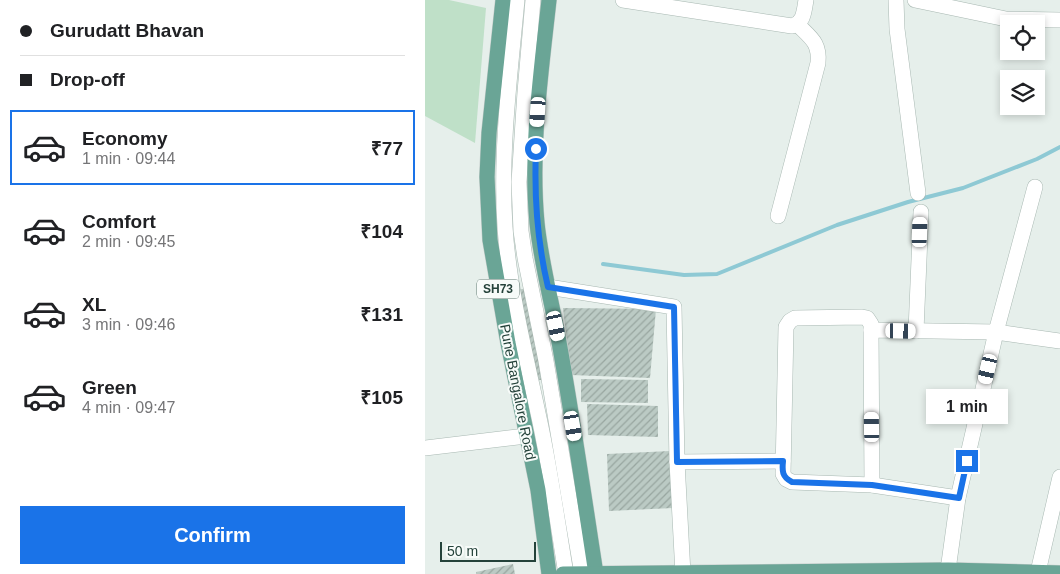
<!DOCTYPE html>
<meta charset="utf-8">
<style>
body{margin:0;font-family:Helvetica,sans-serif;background:#f2f2f2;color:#202124;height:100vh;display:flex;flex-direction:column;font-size:19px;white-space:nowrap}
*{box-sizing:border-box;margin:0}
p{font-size:16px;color:#757577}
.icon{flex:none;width:28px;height:28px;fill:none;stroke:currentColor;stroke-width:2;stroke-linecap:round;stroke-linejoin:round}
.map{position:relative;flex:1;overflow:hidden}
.side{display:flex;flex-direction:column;background:#fff;width:425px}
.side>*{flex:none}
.top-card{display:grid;align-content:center;height:110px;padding:0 20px;background:#fff}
.tools{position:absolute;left:575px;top:15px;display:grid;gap:10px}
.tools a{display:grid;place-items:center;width:45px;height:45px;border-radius:0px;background:#fff;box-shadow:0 2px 8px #0003;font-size:25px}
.scale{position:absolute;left:15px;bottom:12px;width:96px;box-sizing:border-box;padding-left:5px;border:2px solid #24423a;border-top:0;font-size:14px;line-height:18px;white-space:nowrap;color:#24423a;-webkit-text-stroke:4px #f7fbf9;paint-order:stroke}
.end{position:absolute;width:22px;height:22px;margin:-11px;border:6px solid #1a73e8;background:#fff;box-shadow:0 0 0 2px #fff}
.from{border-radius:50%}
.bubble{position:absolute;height:35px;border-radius:0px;background:#fff;box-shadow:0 2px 8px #0003;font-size:16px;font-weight:600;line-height:35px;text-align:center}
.car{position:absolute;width:15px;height:30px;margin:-15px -8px;border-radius:6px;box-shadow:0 0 4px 1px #0007;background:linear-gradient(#fff 24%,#345 0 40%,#fff 0 76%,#345 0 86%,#fff 0)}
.top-card b{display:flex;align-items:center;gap:18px;height:48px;font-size:19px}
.top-card b+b{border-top:1px solid #e0e0e0}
.top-card i{width:12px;height:12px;background:#202124}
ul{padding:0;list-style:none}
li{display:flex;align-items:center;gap:15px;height:75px;margin:0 10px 8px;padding:0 10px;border:2px solid transparent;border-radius:0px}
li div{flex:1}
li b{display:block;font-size:19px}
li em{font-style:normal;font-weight:600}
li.active{border-color:#1a73e8}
li>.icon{width:45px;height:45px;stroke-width:1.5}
.cta{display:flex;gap:10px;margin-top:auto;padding:10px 20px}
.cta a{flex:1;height:58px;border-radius:0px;background:#1a73e8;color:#fff;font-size:20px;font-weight:600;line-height:58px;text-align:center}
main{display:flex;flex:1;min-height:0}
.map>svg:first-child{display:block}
</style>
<main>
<section class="side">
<div class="top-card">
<b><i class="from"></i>Gurudatt Bhavan</b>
<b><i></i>Drop-off</b>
</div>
<ul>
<li class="active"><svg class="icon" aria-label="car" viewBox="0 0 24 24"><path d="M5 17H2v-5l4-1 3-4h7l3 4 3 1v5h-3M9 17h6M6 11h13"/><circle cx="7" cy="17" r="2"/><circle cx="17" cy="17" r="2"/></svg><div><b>Economy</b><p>1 min · 09:44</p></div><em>₹77</em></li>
<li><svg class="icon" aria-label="car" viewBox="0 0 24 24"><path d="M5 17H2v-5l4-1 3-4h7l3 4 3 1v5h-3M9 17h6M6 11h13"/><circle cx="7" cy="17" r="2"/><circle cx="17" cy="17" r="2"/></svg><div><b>Comfort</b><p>2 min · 09:45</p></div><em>₹104</em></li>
<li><svg class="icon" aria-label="car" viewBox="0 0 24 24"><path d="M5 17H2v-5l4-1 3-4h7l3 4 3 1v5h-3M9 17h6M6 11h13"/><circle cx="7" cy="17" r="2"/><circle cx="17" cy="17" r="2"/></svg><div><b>XL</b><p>3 min · 09:46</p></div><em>₹131</em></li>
<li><svg class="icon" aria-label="car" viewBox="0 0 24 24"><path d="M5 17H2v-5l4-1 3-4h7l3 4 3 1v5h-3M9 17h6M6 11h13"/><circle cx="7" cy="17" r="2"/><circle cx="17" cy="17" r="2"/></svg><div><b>Green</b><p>4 min · 09:47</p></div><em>₹105</em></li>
</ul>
<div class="cta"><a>Confirm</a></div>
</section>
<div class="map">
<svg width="635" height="574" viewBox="0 0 635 574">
<defs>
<pattern id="building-hatch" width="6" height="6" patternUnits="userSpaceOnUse" patternTransform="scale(1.25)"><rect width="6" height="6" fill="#bbcac4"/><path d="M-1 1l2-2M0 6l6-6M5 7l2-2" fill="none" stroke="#98a6a0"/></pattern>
</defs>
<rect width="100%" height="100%" fill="#e6efeb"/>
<path fill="#bfe0c8" d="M0 0H24L61 8 50 143 0 116Z"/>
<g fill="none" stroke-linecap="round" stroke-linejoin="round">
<path stroke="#8ec9d4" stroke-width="4" d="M178 264 259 275 292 274 412 225 483 202 538 188 612 159 635 147"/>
</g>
<g fill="url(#building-hatch)">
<path d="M104 288 122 379 109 381 91 290Z"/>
<path d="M138 308 231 309 225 378 146 375Z"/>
<path d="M156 379 223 380V403L156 402Z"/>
<path d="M162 404 233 406V437L163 435Z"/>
<path d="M245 451 248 508 184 511 182 454Z"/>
<path d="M88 564 90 574H51V572Z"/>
</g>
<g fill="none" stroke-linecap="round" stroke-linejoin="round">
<defs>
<g id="minor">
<path d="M92 0C85 75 75 152 80 227 84 289 100 352 113 413 125 466 132 520 141 574"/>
<path d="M108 0 100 92 94 182 96 231 100 258 121 361 157 574"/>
<path d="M198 0 367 26C379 23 379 11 381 0"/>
<path d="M471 0 472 29 493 193"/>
<path d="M490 0 581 19 635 20"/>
<path d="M353 216 393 63C395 43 386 38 373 25"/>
<path d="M123 287 249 307 252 462 258 574"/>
<path d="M446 330V324L442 318 437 317 370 318 365 321 361 327 358 474 361 479 367 482 447 485 533 498"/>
<path d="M491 331 496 212"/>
<path d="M0 448 101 436"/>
<path d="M252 462 358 461"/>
<path d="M447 485 446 330 571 332 610 187"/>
<path d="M523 570 533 498 571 332 635 341"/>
<path d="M613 572 635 477"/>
</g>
<g id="major">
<path d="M78 0 64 133 62 177 65 240 83 343 113 490 124 574"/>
<path d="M124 0C116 73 105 149 112 223 116 263 127 302 134 342 148 419 159 497 171 574"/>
<path d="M138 574 523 570 635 573"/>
</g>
</defs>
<use href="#minor" stroke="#a8b8b2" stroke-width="16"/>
<use href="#major" stroke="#c2cac8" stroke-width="16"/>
<use href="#minor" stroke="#fff" stroke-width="15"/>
<use href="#major" stroke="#6aa596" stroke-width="15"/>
</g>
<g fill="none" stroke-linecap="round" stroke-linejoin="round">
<path stroke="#1a73e8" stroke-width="6" d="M111 149C109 196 112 241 123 287L249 307 252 462 358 461C357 471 357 477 367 482L447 485 534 498 542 461"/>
</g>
<g text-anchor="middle" stroke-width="4" stroke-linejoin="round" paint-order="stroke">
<rect fill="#f7fbf9" stroke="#637a73" stroke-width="1" x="52" y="279.5" width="42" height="19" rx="4"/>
<g font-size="12" font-weight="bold" fill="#24423a">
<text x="73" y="293">SH73</text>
</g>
<g font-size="14" fill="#24423a" stroke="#f7fbf9">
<text transform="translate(93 392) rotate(79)" y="5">Pune Bangalore Road</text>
</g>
</g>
</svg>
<div class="tools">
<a><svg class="icon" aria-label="locate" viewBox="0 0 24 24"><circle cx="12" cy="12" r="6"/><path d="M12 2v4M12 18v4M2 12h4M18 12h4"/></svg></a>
<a><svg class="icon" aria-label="layers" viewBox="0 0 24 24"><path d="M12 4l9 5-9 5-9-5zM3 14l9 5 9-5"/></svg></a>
</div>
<div class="scale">50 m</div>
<i class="end from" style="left:111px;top:149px"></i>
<i class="end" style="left:542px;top:461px"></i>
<div class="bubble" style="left:501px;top:389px;width:82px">1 min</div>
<i class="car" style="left:113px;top:112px;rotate:184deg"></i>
<i class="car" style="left:495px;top:232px;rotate:2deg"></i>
<i class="car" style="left:131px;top:326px;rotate:168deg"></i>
<i class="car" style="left:476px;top:331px;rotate:91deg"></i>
<i class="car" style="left:563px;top:369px;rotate:193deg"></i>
<i class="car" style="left:148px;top:426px;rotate:170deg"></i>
<i class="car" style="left:447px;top:427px;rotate:359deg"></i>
</div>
</main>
